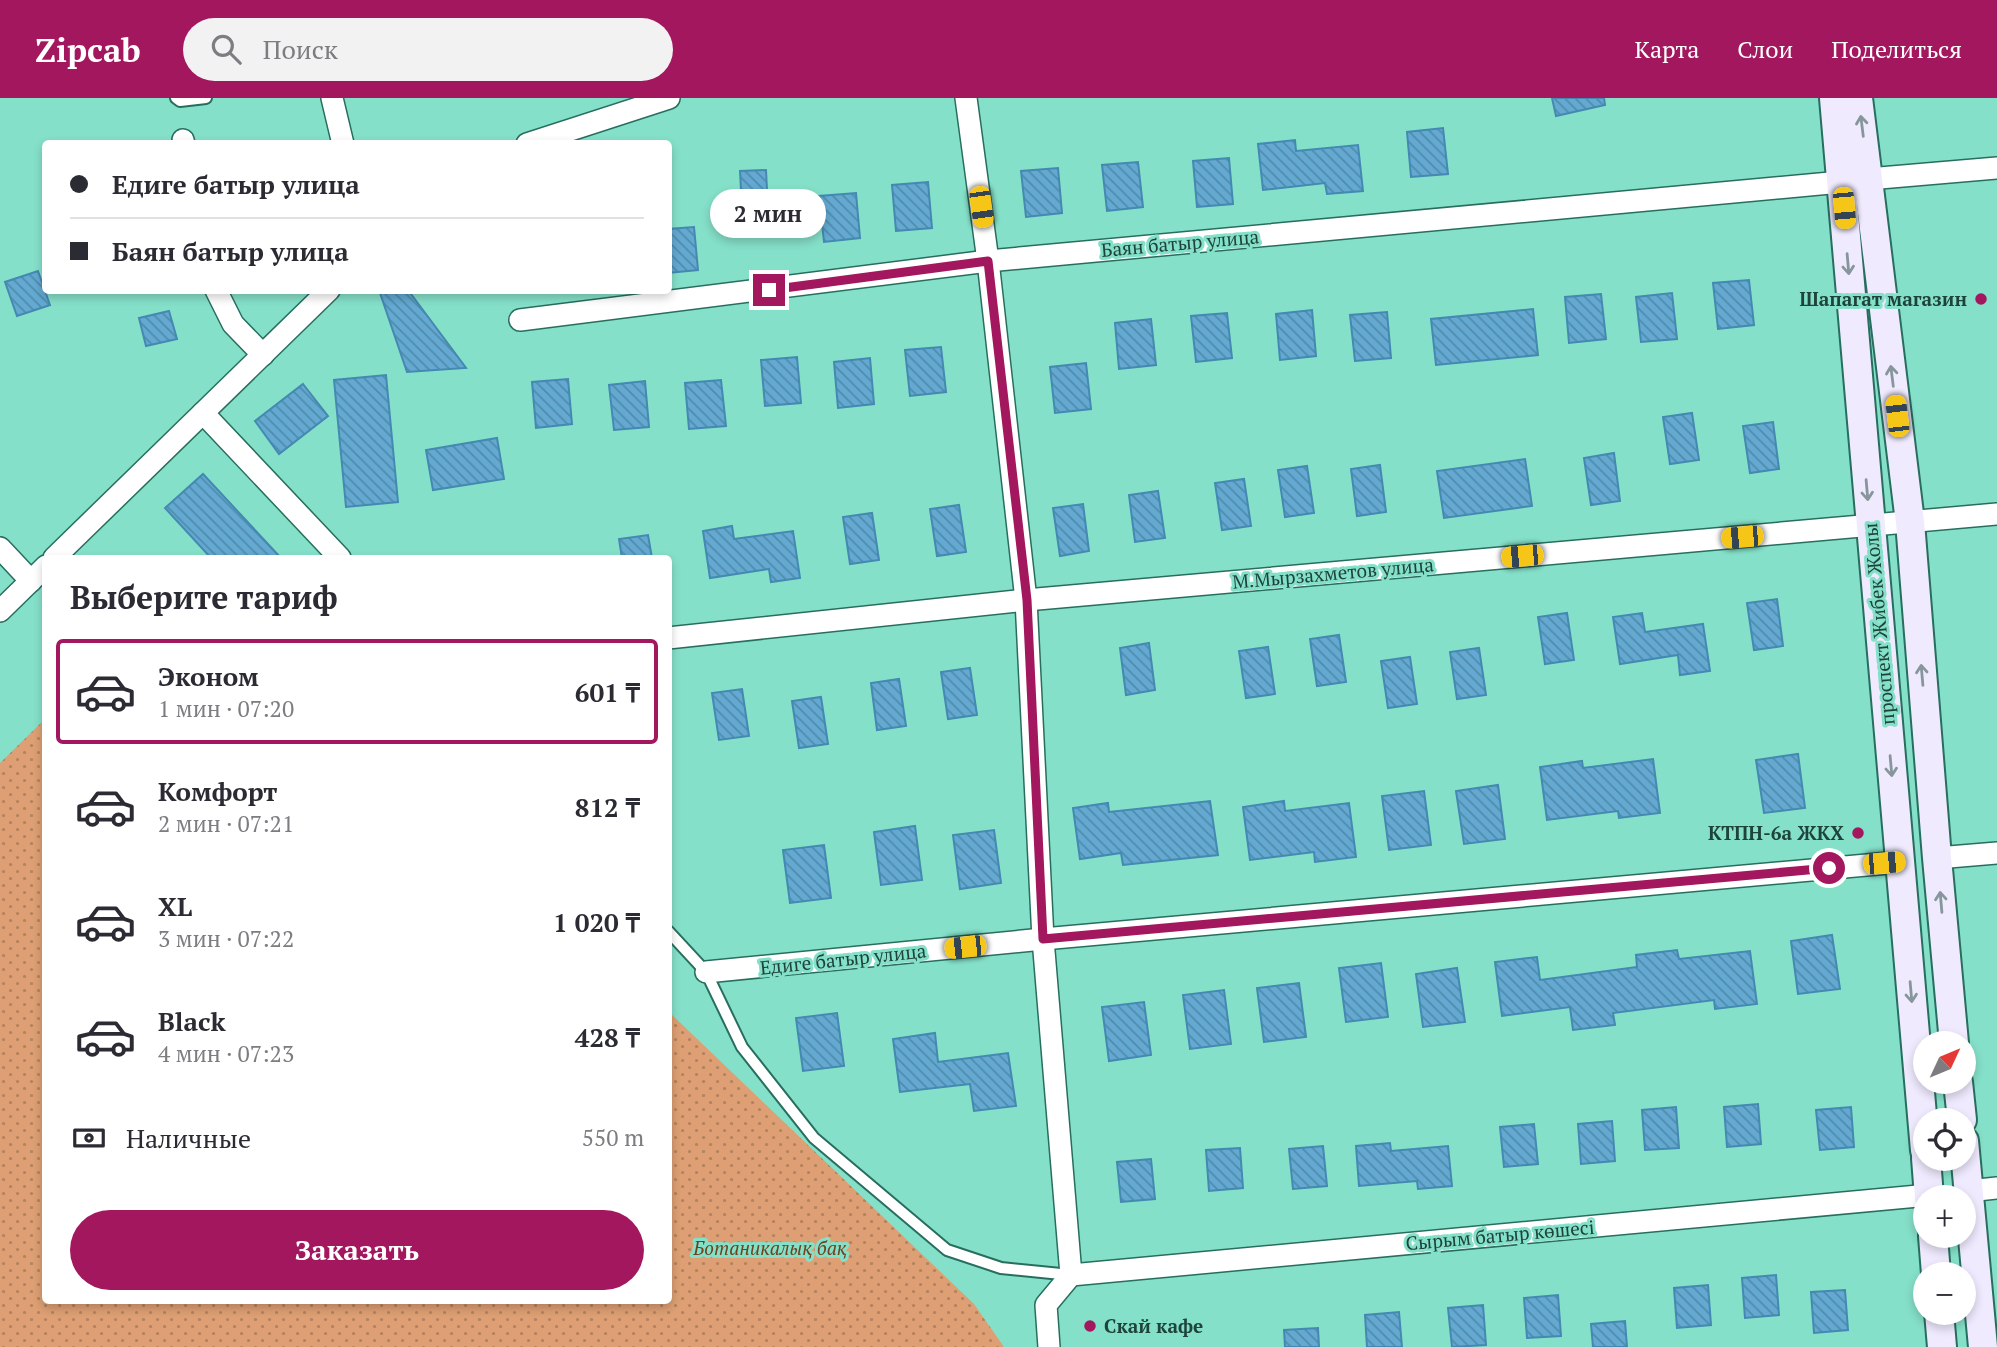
<!DOCTYPE html>
<html lang="ru">
<meta charset="utf-8">
<style>
body{margin:0;font-family:"PT Serif",serif;background:#f2f2f3;color:#2b2b33;height:100vh;display:flex;flex-direction:column;font-size:26px;white-space:nowrap}
*{box-sizing:border-box;margin:0}
p{font-size:23px;color:#7c7c81}
.icon{flex:none;width:38px;height:38px;fill:none;stroke:currentColor;stroke-width:2;stroke-linecap:round;stroke-linejoin:round}
.map{position:relative;flex:1;overflow:hidden}
.side{position:absolute;left:42px;top:457px;width:630px;height:749px;display:flex;flex-direction:column;background:#fff;border-radius:7px;box-shadow:0 4px 10px #0003}
.side>*{flex:none}
.top-card{position:absolute;left:42px;top:42px;width:630px;height:154px;border-radius:7px;box-shadow:0 4px 10px #0003;display:grid;align-content:center;height:154px;padding:0 28px;background:#fff}
.needle{width:46px;rotate:46deg}
.controls{position:absolute;left:1913px;top:933px;display:grid;gap:14px}
.controls a{display:grid;place-items:center;width:63px;height:63px;border-radius:50%;background:#fff;box-shadow:0 4px 10px #0003;font-size:35px}
.end{position:absolute;width:32px;height:32px;margin:-16px;border:9px solid #a2175e;background:#fff;box-shadow:0 0 0 4px #fff}
.from{border-radius:50%}
.bubble{position:absolute;height:49px;border-radius:24px;background:#fff;box-shadow:0 4px 10px #0003;font-size:23px;font-weight:700;line-height:49px;text-align:center}
.car{position:absolute;width:21px;height:42px;margin:-21px -10px;border-radius:9px;box-shadow:0 0 5px 2px #0007;background:linear-gradient(#f5c518 24%,#345 0 40%,#f5c518 0 76%,#345 0 86%,#f5c518 0)}
.top-card b{display:flex;align-items:center;gap:24px;height:66px;font-size:26px}
.top-card b+b{border-top:2px solid #e1e1e2}
.top-card i{width:18px;height:18px;background:#2b2b33}
ul{padding:0;list-style:none}
li{display:flex;align-items:center;gap:21px;height:105px;margin:0 14px 10px;padding:0 14px;border:4px solid transparent;border-radius:7px}
li div{flex:1}
li b{display:block;font-size:26px}
li em{font-style:normal;font-weight:700}
li.active{border-color:#a2175e}
li>.icon{width:63px;height:63px;stroke-width:1.5}
h2{padding:0 28px;font-size:32px;line-height:84px}
.pay{display:flex;align-items:center;gap:18px;height:77px;padding:0 28px;font-size:26px}
.pay p{margin-inline-start:auto}
.cta{display:flex;gap:14px;margin-top:auto;padding:14px 28px}
.cta a{flex:1;height:80px;border-radius:42px;background:#a2175e;color:#fff;font-size:28px;font-weight:700;line-height:80px;text-align:center}
header{display:flex;align-items:center;gap:42px;box-sizing:border-box;height:98px;padding:0 35px;background:#a2175e;color:#fff}
header strong{font-size:33px}
nav{display:flex;gap:38px;margin-inline-start:auto;font-size:24px}
.search{width:490px;height:63px;background:#f2f2f3;display:flex;align-items:center;gap:18px;box-sizing:border-box;padding:0 24px;border-radius:38px;color:#7c7c81;font-size:26px}
.map>svg:first-child{display:block}
</style>
<header>
<strong>Zipcab</strong>
<div class="search"><svg class="icon" aria-label="search" viewBox="0 0 24 24"><circle cx="10" cy="10" r="6"/><path d="M15 15l6 6"/></svg>Поиск</div>
<nav><a>Карта</a><a>Слои</a><a>Поделиться</a></nav>
</header>
<div class="map">
<svg width="1997" height="1249" viewBox="0 0 1997 1249">
<defs>
<pattern id="grass-dots" width="8" height="8" patternUnits="userSpaceOnUse" patternTransform="scale(1.75)"><rect width="8" height="8" fill="#dd9f73"/><path d="M2 2h.1M6 6h.1" fill="none" stroke="#b3835f" stroke-width="1.8" stroke-linecap="round"/></pattern>
<pattern id="building-back-hatch" width="6" height="6" patternUnits="userSpaceOnUse" patternTransform="scale(1.75)"><rect width="6" height="6" fill="#63a9d2"/><path d="M-1 5l2 2M0 0l6 6M5-1l2 2" fill="none" stroke="#518bab"/></pattern>
</defs>
<rect width="100%" height="100%" fill="#85e0c9"/>
<path fill="url(#grass-dots)" d="M45 621 46 1202H668L669 914 974 1206 1004 1249H0V665Z"/>
<g fill="url(#building-back-hatch)" stroke="#4389b1" stroke-width="2">
<path d="M1552 0H1604L1605 7 1556 18Z"/>
<path d="M1443 30 1448 76 1411 79 1407 34Z"/>
<path d="M1295 42 1296 53 1358 47 1363 93 1327 96 1325 85 1263 92 1258 46Z"/>
<path d="M1229 60 1233 106 1197 109 1193 63Z"/>
<path d="M1138 64 1143 109 1107 113 1102 67Z"/>
<path d="M1058 70 1062 115 1026 119 1021 73Z"/>
<path d="M766 72 768 111 742 112 740 73Z"/>
<path d="M928 84 932 130 896 133 892 87Z"/>
<path d="M856 95 860 140 824 144 819 98Z"/>
<path d="M694 129 698 172 668 175V131Z"/>
<path d="M38 173 50 207 17 218 5 184Z"/>
<path d="M1749 182 1754 227 1718 231 1713 185Z"/>
<path d="M379 192H408L466 270 407 274Z"/>
<path d="M1672 195 1677 241 1641 244 1636 199Z"/>
<path d="M1601 196 1606 241 1569 245 1565 199Z"/>
<path d="M1533 211 1538 257 1436 267 1431 221Z"/>
<path d="M1312 212 1316 258 1280 262 1276 216Z"/>
<path d="M169 213 177 241 146 248 139 220Z"/>
<path d="M1387 214 1391 260 1355 263 1350 217Z"/>
<path d="M1227 215 1232 260 1196 264 1191 218Z"/>
<path d="M1151 221 1156 267 1119 271 1115 225Z"/>
<path d="M941 249 946 294 910 298 905 252Z"/>
<path d="M797 259 801 305 765 308 761 262Z"/>
<path d="M870 260 874 306 838 310 834 264Z"/>
<path d="M1086 265 1091 311 1055 315 1050 269Z"/>
<path d="M386 277 398 404 346 409 334 282Z"/>
<path d="M568 281 572 326 536 330 532 284Z"/>
<path d="M721 282 726 328 689 331 685 285Z"/>
<path d="M645 283 649 329 614 332 609 287Z"/>
<path d="M303 286 328 318 279 356 255 323Z"/>
<path d="M1692 315 1699 362 1670 366 1663 319Z"/>
<path d="M1773 324 1779 371 1750 375 1743 328Z"/>
<path d="M497 340 504 381 433 392 426 352Z"/>
<path d="M1614 355 1620 403 1591 407 1584 360Z"/>
<path d="M1525 361 1532 408 1444 420 1437 373Z"/>
<path d="M1380 367 1386 414 1357 418 1351 371Z"/>
<path d="M1307 368 1314 415 1285 419 1278 372Z"/>
<path d="M203 376 281 460H211L165 410Z"/>
<path d="M1244 381 1251 428 1222 432 1215 385Z"/>
<path d="M1158 393 1165 440 1135 444 1129 397Z"/>
<path d="M1083 406 1089 453 1060 458 1053 410Z"/>
<path d="M959 407 966 454 937 458 930 411Z"/>
<path d="M872 415 879 462 850 466 843 419Z"/>
<path d="M732 428 734 441 793 433 800 480 771 484 769 471 710 480 703 433Z"/>
<path d="M648 437 652 460H622L619 441Z"/>
<path d="M1777 501 1783 548 1754 552 1747 505Z"/>
<path d="M1567 515 1574 562 1545 566 1538 519Z"/>
<path d="M1642 515 1645 534 1703 526 1710 573 1680 577 1678 557 1620 566 1613 519Z"/>
<path d="M1339 537 1346 584 1317 588 1310 541Z"/>
<path d="M1149 545 1155 592 1126 597 1120 550Z"/>
<path d="M1268 549 1275 596 1246 600 1239 553Z"/>
<path d="M1479 550 1486 597 1457 601 1450 554Z"/>
<path d="M1410 559 1417 606 1388 610 1381 563Z"/>
<path d="M970 570 977 617 948 621 941 574Z"/>
<path d="M899 581 906 628 877 632 871 585Z"/>
<path d="M742 591 749 638 719 642 712 595Z"/>
<path d="M821 599 828 646 799 650 792 603Z"/>
<path d="M1798 656 1805 710 1764 715 1756 662Z"/>
<path d="M1653 661 1660 715 1619 720 1618 713 1547 722 1540 669 1582 663 1583 670Z"/>
<path d="M1498 687 1505 741 1464 746 1456 693Z"/>
<path d="M1424 693 1431 747 1389 752 1382 698Z"/>
<path d="M1210 703 1218 757 1123 767 1121 755 1080 761 1073 710 1108 705 1109 714Z"/>
<path d="M1284 703 1285 713 1349 705 1356 759 1315 764 1314 754 1250 762 1243 709Z"/>
<path d="M915 728 922 782 881 787 874 734Z"/>
<path d="M994 732 1001 785 960 791 953 737Z"/>
<path d="M824 747 831 800 790 805 783 752Z"/>
<path d="M1832 837 1840 891 1798 896 1791 843Z"/>
<path d="M1677 852 1679 861 1750 853 1757 906 1715 911 1714 902 1613 915 1615 927 1573 932 1570 909 1502 918 1495 864 1537 859 1540 882 1637 869 1636 857Z"/>
<path d="M1381 865 1388 919 1346 924 1339 870Z"/>
<path d="M1457 870 1465 924 1423 929 1416 876Z"/>
<path d="M1299 885 1306 939 1264 944 1257 890Z"/>
<path d="M1224 892 1231 946 1190 951 1183 897Z"/>
<path d="M1144 904 1151 957 1109 963 1102 909Z"/>
<path d="M837 915 844 968 803 973 796 920Z"/>
<path d="M935 935 938 964 1008 955 1016 1008 974 1013 970 986 900 994 893 941Z"/>
<path d="M1758 1006 1761 1046 1727 1049 1724 1009Z"/>
<path d="M1676 1009 1679 1050 1645 1052 1642 1012Z"/>
<path d="M1851 1009 1854 1049 1820 1052 1816 1012Z"/>
<path d="M1612 1023 1615 1063 1581 1066 1578 1026Z"/>
<path d="M1534 1026 1538 1066 1504 1069 1500 1029Z"/>
<path d="M1390 1045 1391 1053 1448 1048 1452 1088 1418 1091 1417 1083 1359 1088 1356 1048Z"/>
<path d="M1323 1048 1327 1088 1293 1091 1289 1051Z"/>
<path d="M1240 1050 1243 1090 1209 1093 1206 1052Z"/>
<path d="M1151 1061 1155 1101 1121 1104 1117 1064Z"/>
<path d="M1776 1177 1779 1217 1745 1220 1742 1180Z"/>
<path d="M1708 1187 1711 1227 1677 1230 1674 1190Z"/>
<path d="M1845 1192 1848 1232 1814 1235 1811 1194Z"/>
<path d="M1558 1197 1561 1238 1527 1240 1524 1200Z"/>
<path d="M1483 1207 1486 1247 1452 1249 1448 1210Z"/>
<path d="M1399 1214 1402 1249H1367L1365 1217Z"/>
<path d="M1625 1223 1627 1249H1593L1591 1226Z"/>
<path d="M1318 1230 1319 1249H1285L1284 1232Z"/>
</g>
<g fill="none" stroke-linecap="round" stroke-linejoin="round">
<defs>
<g id="lane">
<path d="M176 0 180 3 206 0"/>
<path d="M668 833 706 874 742 949 814 1040 947 1152 1001 1170 1071 1177"/>
</g>
<g id="street">
<path d="M332 0 343 46"/>
<path d="M966 0 988 163 1026 502 1043 841 1071 1177 1046 1207 1049 1249"/>
<path d="M183 42 184 46"/>
<path d="M527 46 669 0"/>
<path d="M1868 81 1997 70"/>
<path d="M216 192 233 226 263 257"/>
<path d="M520 222 988 163 1841 84"/>
<path d="M203 315 340 460"/>
<path d="M0 450 31 483"/>
<path d="M54 460 329 192"/>
<path d="M0 513 46 468"/>
<path d="M668 540 1026 502 1997 416"/>
<path d="M1937 760 1997 755"/>
<path d="M706 874 1043 841 1900 764"/>
<path d="M1968 1093 1997 1090"/>
<path d="M1071 1177 1929 1097"/>
</g>
<g id="secondary">
<path d="M1834 0 1925 1052"/>
<path d="M1858 0 1910 424 1937 760 1954 945"/>
<path d="M1958 984 1962 1022"/>
<path d="M1964 1043 1983 1249"/>
<path d="M1926 1060 1929 1099"/>
<path d="M1933 1138 1936 1176"/>
<path d="M1939 1214 1942 1249"/>
</g>
</defs>
<use href="#lane" stroke="#286e5f" stroke-width="14"/>
<use href="#street" stroke="#286e5f" stroke-width="24"/>
<use href="#secondary" stroke="#286e5f" stroke-width="32"/>
<use href="#lane" stroke="#fff" stroke-width="10"/>
<use href="#street" stroke="#fff" stroke-width="21"/>
<use href="#secondary" stroke="#efeafe" stroke-width="28"/>
</g>
<defs><path id="oneway-shaft" d="M-6 0H5M1.5-3L5.5 0L1.5 3" fill="none" stroke-width="1.6" stroke-linecap="round" stroke-linejoin="round" transform="scale(1.75)"/></defs>
<g stroke="#86969c">
<use href="#oneway-shaft" transform="translate(1862 28) rotate(-97)"/>
<use href="#oneway-shaft" transform="translate(1848 166) rotate(85)"/>
<use href="#oneway-shaft" transform="translate(1892 278) rotate(-97)"/>
<use href="#oneway-shaft" transform="translate(1867 392) rotate(85)"/>
<use href="#oneway-shaft" transform="translate(1922 577) rotate(-95)"/>
<use href="#oneway-shaft" transform="translate(1891 668) rotate(85)"/>
<use href="#oneway-shaft" transform="translate(1941 804) rotate(-95)"/>
<use href="#oneway-shaft" transform="translate(1911 894) rotate(85)"/>
</g>
<g fill="none" stroke-linecap="round" stroke-linejoin="round">
<path stroke="#a2175e" stroke-width="9" d="M769 192 988 163 1027 502 1043 841 1829 770"/>
</g>
<g fill="#a2175e" stroke="#85e0c9" stroke-width="2.5">
<circle cx="1981" cy="201" r="7"/>
<circle cx="1858" cy="735" r="7"/>
<circle cx="1090" cy="1228" r="7"/>
</g>
<g text-anchor="middle" stroke-width="6" stroke-linejoin="round" paint-order="stroke">
<g font-size="19" fill="#1d433a" stroke="#85e0c9">
<text transform="translate(1180 145) rotate(-5)" y="7">Баян батыр улица</text>
<text transform="translate(1333 475) rotate(-5)" y="7">М.Мырзахметов улица</text>
<text transform="translate(1879 526) rotate(-95)" y="7">проспект Жибек Жолы</text>
<text transform="translate(843 861) rotate(-6)" y="7">Едиге батыр улица</text>
<text transform="translate(1500 1137) rotate(-5)" y="7">Сырым батыр көшесі</text>
</g>
<g font-size="19" font-weight="bold" fill="#1d433a" stroke="#85e0c9" text-anchor="end">
<text x="1967" y="208">Шапагат магазин</text>
<text x="1844" y="742">КТПН-6а ЖКХ</text>
<text x="1104" y="1235" text-anchor="start">Скай кафе</text>
</g>
<g font-size="19" font-style="italic" fill="#6f421e" stroke="#85e0c9">
<text x="770" y="1157">Ботаникалық бақ</text>
</g>
</g>
</svg>
<div class="controls">
<a><svg class="needle" viewBox="-14 -14 28 28"><path d="M0-13l5 13h-10z" fill="#e53935"/><path d="M0 13l5-13h-10z" fill="#7c7c81"/></svg></a>
<a><svg class="icon" aria-label="locate" viewBox="0 0 24 24"><circle cx="12" cy="12" r="6"/><path d="M12 2v4M12 18v4M2 12h4M18 12h4"/></svg></a>
<a>+</a>
<a>−</a>
</div>
<i class="end from" style="left:1829px;top:770px"></i>
<i class="end" style="left:769px;top:192px"></i>
<div class="bubble" style="left:710px;top:91px;width:116px">2 мин</div>
<i class="car" style="left:981px;top:109px;rotate:172deg"></i>
<i class="car" style="left:1844px;top:110px;rotate:175deg"></i>
<i class="car" style="left:1897px;top:318px;rotate:353deg"></i>
<i class="car" style="left:1742px;top:439px;rotate:265deg"></i>
<i class="car" style="left:1522px;top:458px;rotate:265deg"></i>
<i class="car" style="left:1884px;top:765px;rotate:85deg"></i>
<i class="car" style="left:965px;top:849px;rotate:264deg"></i>
<div class="top-card">
<b><i class="from"></i>Едиге батыр улица</b>
<b><i></i>Баян батыр улица</b>
</div>
<section class="side">
<h2>Выберите тариф</h2>
<ul>
<li class="active"><svg class="icon" aria-label="car" viewBox="0 0 24 24"><path d="M5 17H2v-5l4-1 3-4h7l3 4 3 1v5h-3M9 17h6M6 11h13"/><circle cx="7" cy="17" r="2"/><circle cx="17" cy="17" r="2"/></svg><div><b>Эконом</b><p>1 мин · 07:20</p></div><em>601 ₸</em></li>
<li><svg class="icon" aria-label="car" viewBox="0 0 24 24"><path d="M5 17H2v-5l4-1 3-4h7l3 4 3 1v5h-3M9 17h6M6 11h13"/><circle cx="7" cy="17" r="2"/><circle cx="17" cy="17" r="2"/></svg><div><b>Комфорт</b><p>2 мин · 07:21</p></div><em>812 ₸</em></li>
<li><svg class="icon" aria-label="car" viewBox="0 0 24 24"><path d="M5 17H2v-5l4-1 3-4h7l3 4 3 1v5h-3M9 17h6M6 11h13"/><circle cx="7" cy="17" r="2"/><circle cx="17" cy="17" r="2"/></svg><div><b>XL</b><p>3 мин · 07:22</p></div><em>1 020 ₸</em></li>
<li><svg class="icon" aria-label="car" viewBox="0 0 24 24"><path d="M5 17H2v-5l4-1 3-4h7l3 4 3 1v5h-3M9 17h6M6 11h13"/><circle cx="7" cy="17" r="2"/><circle cx="17" cy="17" r="2"/></svg><div><b>Black</b><p>4 мин · 07:23</p></div><em>428 ₸</em></li>
</ul>
<div class="pay"><svg class="icon" aria-label="cash" viewBox="0 0 24 24"><path d="M3 7h18v10H3z"/><circle cx="12" cy="12" r="2"/></svg>Наличные<p>550 m</p></div>
<div class="cta"><a>Заказать</a></div>
</section>
</div>
